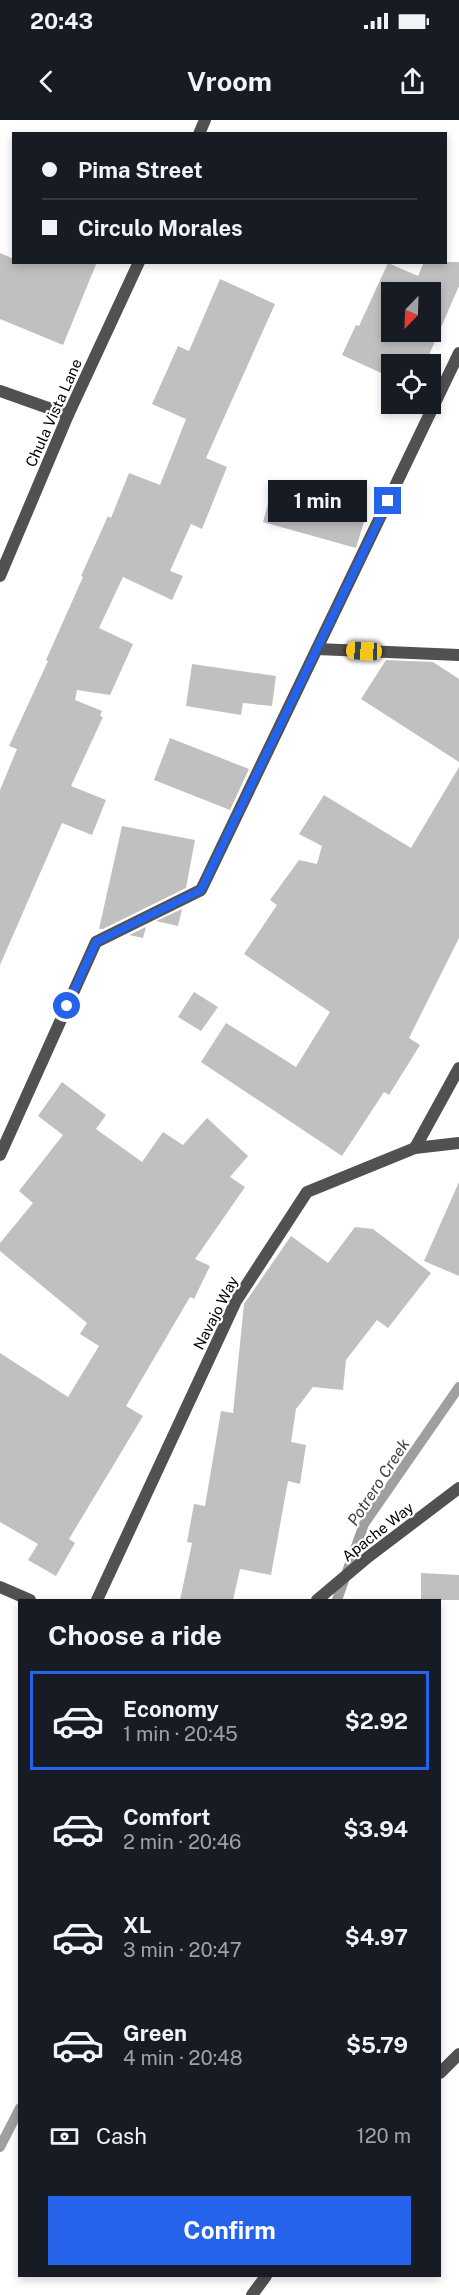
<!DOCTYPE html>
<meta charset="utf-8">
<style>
body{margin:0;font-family:"Public Sans",sans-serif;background:#20242c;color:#f1f3f6;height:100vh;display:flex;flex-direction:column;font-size:22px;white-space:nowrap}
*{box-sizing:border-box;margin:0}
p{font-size:20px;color:#9ea1a6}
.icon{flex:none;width:33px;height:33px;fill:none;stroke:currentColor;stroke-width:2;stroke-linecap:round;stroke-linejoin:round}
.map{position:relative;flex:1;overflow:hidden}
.details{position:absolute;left:18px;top:1479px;width:423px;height:678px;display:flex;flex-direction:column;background:#171b24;border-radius:0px;box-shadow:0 3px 9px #0003}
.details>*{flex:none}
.banner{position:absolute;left:12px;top:12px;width:435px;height:132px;border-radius:0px;box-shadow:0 3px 9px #0003;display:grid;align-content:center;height:132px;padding:0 30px;background:#171b24}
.needle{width:39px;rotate:203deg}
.buttons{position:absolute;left:381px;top:162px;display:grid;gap:12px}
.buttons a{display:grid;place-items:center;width:60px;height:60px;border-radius:0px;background:#171b24;box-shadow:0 3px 9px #0003;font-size:30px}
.end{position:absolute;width:27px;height:27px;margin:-14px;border:8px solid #2563eb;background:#fff;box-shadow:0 0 0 3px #fff}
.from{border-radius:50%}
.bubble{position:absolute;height:42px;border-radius:0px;background:#171b24;box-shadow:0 3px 9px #0003;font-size:20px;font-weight:700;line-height:42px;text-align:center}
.car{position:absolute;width:18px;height:36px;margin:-18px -9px;border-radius:8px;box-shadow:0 0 4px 2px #0007;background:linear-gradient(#f5c518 24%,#345 0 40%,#f5c518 0 76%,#345 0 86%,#f5c518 0)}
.banner b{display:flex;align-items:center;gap:21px;height:57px;font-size:22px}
.banner b+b{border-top:2px solid #363941}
.banner i{width:15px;height:15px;background:#f1f3f6}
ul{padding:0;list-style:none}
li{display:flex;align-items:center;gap:18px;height:99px;margin:0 12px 9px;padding:0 18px;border:3px solid transparent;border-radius:0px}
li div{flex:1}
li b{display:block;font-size:22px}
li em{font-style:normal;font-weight:700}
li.current{border-color:#2563eb}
li>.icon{width:54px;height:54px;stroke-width:1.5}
h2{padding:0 30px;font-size:27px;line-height:72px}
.pay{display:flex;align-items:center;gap:15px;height:66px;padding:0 30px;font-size:22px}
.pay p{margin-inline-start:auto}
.button{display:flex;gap:12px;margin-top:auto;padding:12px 30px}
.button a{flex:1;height:69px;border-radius:0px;background:#2563eb;color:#fff;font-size:24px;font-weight:700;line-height:69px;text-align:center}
.status{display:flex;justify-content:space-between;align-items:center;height:42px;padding:0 30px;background:#171b24;direction:ltr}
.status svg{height:16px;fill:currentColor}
header{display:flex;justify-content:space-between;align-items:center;height:78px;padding:0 30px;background:#171b24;font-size:27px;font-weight:700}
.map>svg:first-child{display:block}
</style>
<div class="status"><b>20:43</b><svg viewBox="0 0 49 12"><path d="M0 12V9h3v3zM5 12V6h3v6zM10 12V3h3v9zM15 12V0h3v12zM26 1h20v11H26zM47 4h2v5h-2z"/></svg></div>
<header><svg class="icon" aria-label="back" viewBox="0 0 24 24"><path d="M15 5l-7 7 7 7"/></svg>Vroom<svg class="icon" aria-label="share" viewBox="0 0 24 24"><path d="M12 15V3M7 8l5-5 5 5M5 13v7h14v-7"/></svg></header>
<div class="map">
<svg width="459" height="2175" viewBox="0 0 459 2175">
<rect width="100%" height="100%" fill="#fff"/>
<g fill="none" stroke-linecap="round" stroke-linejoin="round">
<g stroke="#9f9f9f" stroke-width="10">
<path d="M337 1480 364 1404 459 1267"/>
<path d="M0 2027 20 1988"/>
</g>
</g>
<g fill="#c0c0c0" fill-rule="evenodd">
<path d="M0 133 14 139V142H97L63 225 0 199Z"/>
<path d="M424 142H459V166L425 244H392V258L342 235 356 205 359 206 388 143 418 156ZM392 172H430V212H392Z"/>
<path d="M220 159 275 184 206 338 227 347 202 409 191 404 170 451 183 456 172 480 123 457 99 508 133 524 110 575 77 570 75 580 102 591 100 596 103 597 71 666 106 680 92 715 62 703 0 845V670L17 629 9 626 48 541 46 540 83 457 81 456 108 396 111 398 129 353 160 365 186 299 152 284 178 226 189 231Z"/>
<path d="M273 366 367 392 356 428 263 402Z"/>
<path d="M386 540 433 542 459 559V642L361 579Z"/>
<path d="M192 544 276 556 272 586 243 583 241 595 186 586Z"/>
<path d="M170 618 249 649 230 690 154 660Z"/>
<path d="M459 647V818L409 918 420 925 389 975 384 972 342 1036 201 942 226 903 296 947 330 892 244 834 277 785 270 780 299 740 317 744 322 726 299 714 324 675 411 728Z"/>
<path d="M122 706 195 720 186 768 103 809H99Z"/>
<path d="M182 789 178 806 156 801Z"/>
<path d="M146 807 143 818 129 815Z"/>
<path d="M194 872 218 887 201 911 178 897Z"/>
<path d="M62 962 106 995 96 1009 142 1042 163 1012 183 1025 207 998 248 1036 230 1057 245 1067 195 1139 210 1146 194 1179 190 1177 126 1286 143 1296 69 1419 75 1423 56 1456 28 1440 38 1424 0 1402V1233L68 1277 99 1226 80 1214 87 1203 0 1131V1123L33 1083 19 1071 63 1015 38 996Z"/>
<path d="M459 1062V1156L424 1141Z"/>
<path d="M355 1107 373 1109 431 1153 388 1208 377 1200 346 1240 343 1270 313 1267 296 1289 291 1322 306 1325 300 1364 288 1361 271 1455 240 1449 233 1480H180L192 1423 187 1422 194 1384 205 1386 221 1291 233 1293 244 1184 291 1116 328 1143Z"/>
<path d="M421 1453 459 1455V1480H421Z"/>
</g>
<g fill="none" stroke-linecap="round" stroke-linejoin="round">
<g stroke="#515151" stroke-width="12">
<path d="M199 14 205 0"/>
<path d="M0 271 68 295"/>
<path d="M0 456 68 295 139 142"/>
<path d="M317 529 459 535"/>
<path d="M415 1028 459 948"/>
<path d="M0 1035 96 822 201 770 459 233"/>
<path d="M0 1467 30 1480"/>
<path d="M97 1480 236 1181 307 1072 415 1028 459 1023"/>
<path d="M317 1480 368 1437 459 1368"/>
<path d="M440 1953 459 1934"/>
<path d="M252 2175 266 2156"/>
</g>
</g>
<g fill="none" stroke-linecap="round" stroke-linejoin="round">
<path stroke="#2563eb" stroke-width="8" d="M67 886 96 822 201 770 388 381"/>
</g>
<g text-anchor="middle" stroke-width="4.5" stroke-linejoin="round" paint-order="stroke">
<g font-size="15" fill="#000" stroke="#fff">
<text transform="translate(54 293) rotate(-66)" y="5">Chula Vista Lane</text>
<text transform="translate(216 1193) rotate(-63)" y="5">Navajo Way</text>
<text transform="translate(378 1412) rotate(-38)" y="5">Apache Way</text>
</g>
<g font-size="16" font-style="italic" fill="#404040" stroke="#fff">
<text transform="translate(378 1362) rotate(-57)" y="6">Potrero Creek</text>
</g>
</g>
</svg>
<div class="buttons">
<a><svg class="needle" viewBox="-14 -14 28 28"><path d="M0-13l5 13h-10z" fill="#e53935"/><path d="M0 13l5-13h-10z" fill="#9ea1a6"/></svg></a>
<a><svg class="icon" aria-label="locate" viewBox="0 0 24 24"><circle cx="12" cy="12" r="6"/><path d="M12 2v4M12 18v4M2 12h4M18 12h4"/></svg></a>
</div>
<i class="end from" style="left:67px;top:886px"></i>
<i class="end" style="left:388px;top:381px"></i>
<div class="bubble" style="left:268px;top:360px;width:99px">1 min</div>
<i class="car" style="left:364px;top:531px;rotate:273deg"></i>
<div class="banner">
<b><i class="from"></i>Pima Street</b>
<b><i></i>Circulo Morales</b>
</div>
<section class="details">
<h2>Choose a ride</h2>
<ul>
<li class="current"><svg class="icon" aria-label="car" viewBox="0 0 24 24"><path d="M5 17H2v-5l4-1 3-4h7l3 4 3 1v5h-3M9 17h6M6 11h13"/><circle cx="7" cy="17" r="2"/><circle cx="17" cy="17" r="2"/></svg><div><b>Economy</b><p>1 min · 20:45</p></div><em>$2.92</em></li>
<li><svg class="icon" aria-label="car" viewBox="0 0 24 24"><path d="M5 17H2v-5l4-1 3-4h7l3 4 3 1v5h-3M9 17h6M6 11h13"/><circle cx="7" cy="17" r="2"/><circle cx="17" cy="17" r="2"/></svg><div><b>Comfort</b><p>2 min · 20:46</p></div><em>$3.94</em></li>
<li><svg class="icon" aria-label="car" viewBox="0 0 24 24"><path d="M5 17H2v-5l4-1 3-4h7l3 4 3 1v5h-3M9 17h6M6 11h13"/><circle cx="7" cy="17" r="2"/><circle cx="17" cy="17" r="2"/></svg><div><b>XL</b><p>3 min · 20:47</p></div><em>$4.97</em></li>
<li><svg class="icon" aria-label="car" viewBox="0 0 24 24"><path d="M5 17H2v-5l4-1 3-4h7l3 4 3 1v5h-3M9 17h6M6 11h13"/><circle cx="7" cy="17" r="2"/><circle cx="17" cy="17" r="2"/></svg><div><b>Green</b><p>4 min · 20:48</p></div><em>$5.79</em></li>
</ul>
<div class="pay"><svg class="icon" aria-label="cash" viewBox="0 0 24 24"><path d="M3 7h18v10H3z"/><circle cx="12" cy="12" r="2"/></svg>Cash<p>120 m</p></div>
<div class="button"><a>Confirm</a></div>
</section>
</div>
